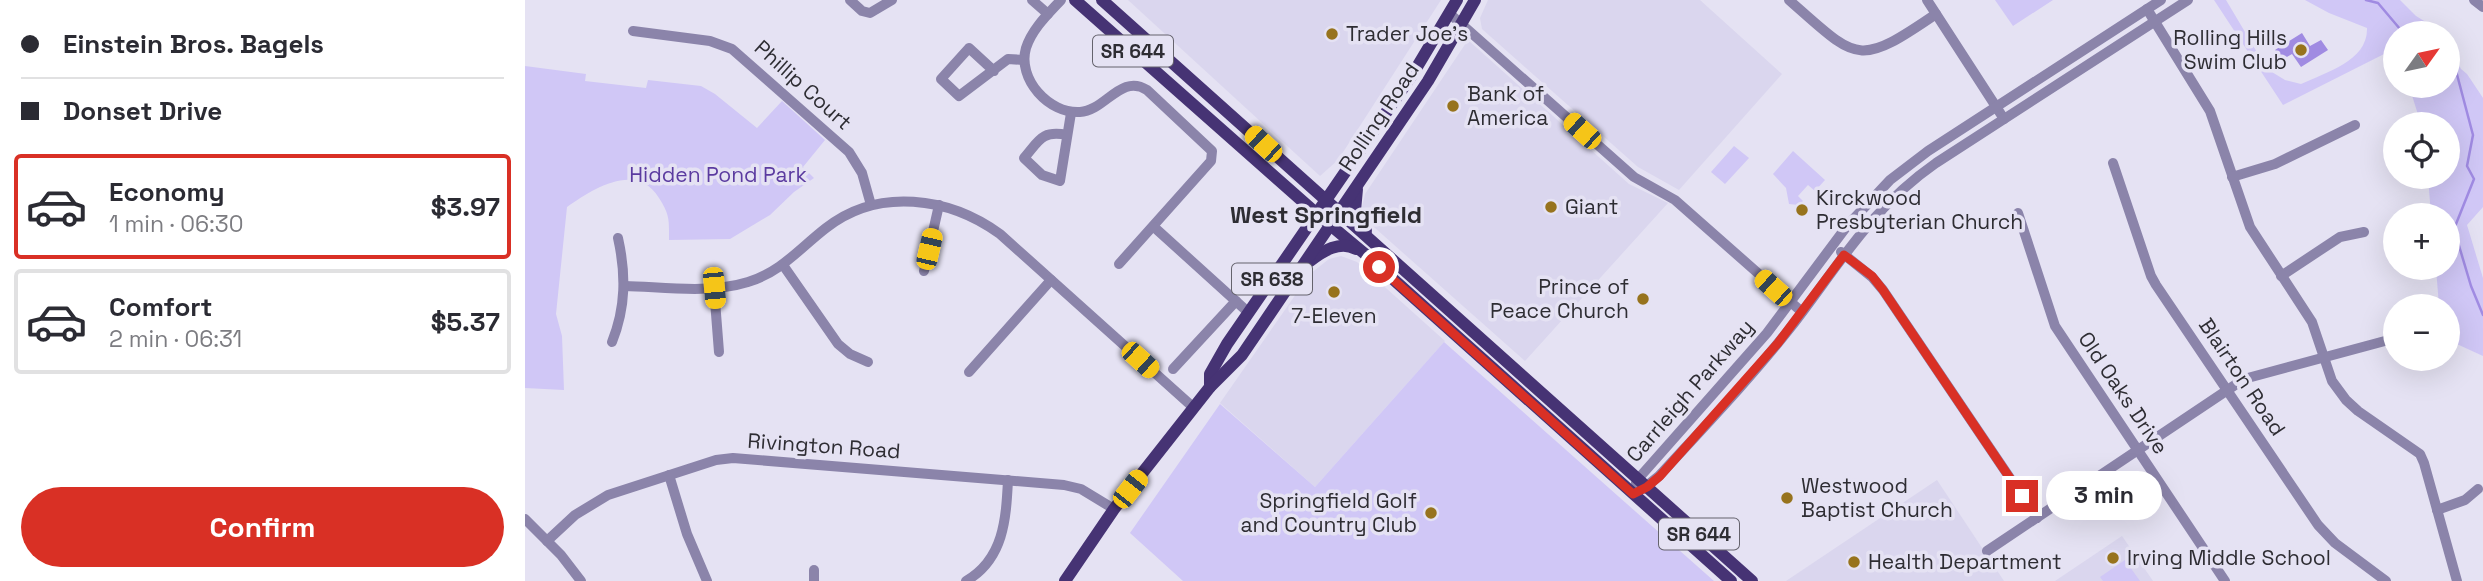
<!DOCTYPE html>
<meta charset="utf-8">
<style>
body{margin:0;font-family:"Space Grotesk",sans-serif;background:#f2f2f3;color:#2b2b33;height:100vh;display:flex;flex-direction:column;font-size:26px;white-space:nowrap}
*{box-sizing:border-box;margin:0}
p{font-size:23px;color:#7c7c81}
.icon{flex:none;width:38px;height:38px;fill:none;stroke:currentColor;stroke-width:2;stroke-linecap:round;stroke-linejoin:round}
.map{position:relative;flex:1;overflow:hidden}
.details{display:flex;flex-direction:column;background:#fff;width:525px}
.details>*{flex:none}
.top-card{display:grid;align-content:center;height:154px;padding:0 21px;background:#fff}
.needle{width:46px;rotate:57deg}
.fabs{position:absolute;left:1858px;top:21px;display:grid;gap:14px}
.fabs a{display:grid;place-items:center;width:77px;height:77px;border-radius:50%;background:#fff;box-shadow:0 7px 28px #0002;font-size:35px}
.end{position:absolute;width:32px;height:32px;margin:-16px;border:9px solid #d93025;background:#fff;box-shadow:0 0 0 4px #fff}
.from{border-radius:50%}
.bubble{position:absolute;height:49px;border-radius:24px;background:#fff;box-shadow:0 7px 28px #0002;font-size:23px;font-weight:700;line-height:49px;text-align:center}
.car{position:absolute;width:21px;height:42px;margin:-21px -10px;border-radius:9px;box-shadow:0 0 5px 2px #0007;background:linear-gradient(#f5c518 24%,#345 0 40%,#f5c518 0 76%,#345 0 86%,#f5c518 0)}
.top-card b{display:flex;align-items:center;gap:24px;height:66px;font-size:26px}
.top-card b+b{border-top:2px solid #e1e1e2}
.top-card i{width:18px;height:18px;background:#2b2b33}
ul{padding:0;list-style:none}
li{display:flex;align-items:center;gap:21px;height:105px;margin:0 14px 10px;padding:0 7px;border:4px solid #e1e1e2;border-radius:7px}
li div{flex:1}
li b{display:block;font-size:26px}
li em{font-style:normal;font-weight:700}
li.selected{border-color:#d93025}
li>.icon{width:63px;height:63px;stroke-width:1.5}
.cta{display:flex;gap:14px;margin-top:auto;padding:14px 21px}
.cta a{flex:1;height:80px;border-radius:42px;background:#d93025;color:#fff;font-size:28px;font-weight:700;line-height:80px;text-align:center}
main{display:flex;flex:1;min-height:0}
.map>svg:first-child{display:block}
</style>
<main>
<section class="details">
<div class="top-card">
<b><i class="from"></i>Einstein Bros. Bagels</b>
<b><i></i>Donset Drive</b>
</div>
<ul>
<li class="selected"><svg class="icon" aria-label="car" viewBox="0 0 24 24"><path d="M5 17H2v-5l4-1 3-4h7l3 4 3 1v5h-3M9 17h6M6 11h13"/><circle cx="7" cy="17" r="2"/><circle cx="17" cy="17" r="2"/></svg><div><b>Economy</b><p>1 min · 06:30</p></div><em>$3.97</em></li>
<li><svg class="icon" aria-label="car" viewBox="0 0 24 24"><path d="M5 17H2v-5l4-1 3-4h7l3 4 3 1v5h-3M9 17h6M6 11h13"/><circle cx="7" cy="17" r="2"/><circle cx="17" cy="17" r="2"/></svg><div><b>Comfort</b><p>2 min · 06:31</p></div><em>$5.37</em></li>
</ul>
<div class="cta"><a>Confirm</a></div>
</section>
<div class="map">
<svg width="1958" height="581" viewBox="0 0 1958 581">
<rect width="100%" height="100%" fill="#e5e2f3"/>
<g fill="#dad6ee">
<path d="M603 0H916L813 160 795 176Z"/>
<path d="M963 0H1175L1257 74 1154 190 1113 167 957 29 955 18Z"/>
<path d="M943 40 1104 184 1143 203 1000 361 841 220 837 207 840 194Z"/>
<path d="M816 256 832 262 920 341 790 487 695 403 785 274 804 259Z"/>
<path d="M1412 480 1479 581H1261Z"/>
<path d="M1597 536 1628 581H1530Z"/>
</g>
<g fill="#d0c7f6">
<path d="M1470 0H1528L1488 26Z"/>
<path d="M1689 0H1701L1742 69 1760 80 1776 84C1801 72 1843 61 1842 28L1804 13 1780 0H1875L1891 16 1919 33H1871V48L1758 105Z"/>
<path d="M1923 43 1936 69 1942 74 1958 98V207L1942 225 1958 278V356L1923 340V306H1914L1911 268H1923V215H1906L1903 177H1923V124H1896L1884 86H1923Z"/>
<path d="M0 66 61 74 60 81 121 88 123 80 176 86 190 94 232 128 257 101 300 140 278 167 289 178 269 192 245 215 205 239 144 240C144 220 145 215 134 198 111 161 68 189 42 207L31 314 37 336 39 390 0 388Z"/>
<path d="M1209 146 1224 158 1200 184 1186 172Z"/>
<path d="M1268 151 1300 180 1290 191 1283 185 1273 196 1278 201 1274 205 1264 204 1261 188 1248 174Z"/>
<path d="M919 342 1189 581H658L605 533 695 404 790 487Z"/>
<path d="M1600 560 1615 581H1578L1575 577Z"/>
</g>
<path fill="#a08be2" d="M1777 33 1785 46 1796 40 1803 50 1776 67 1767 54 1757 60 1750 50Z"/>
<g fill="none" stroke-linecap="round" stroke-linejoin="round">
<g stroke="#a08be2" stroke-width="2.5">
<path d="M1841 0 1853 3 1875 29 1882 33"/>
<path d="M1923 65 1930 67 1948 135 1942 166 1949 179 1929 229 1946 286 1958 315"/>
</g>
<g stroke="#8b84aa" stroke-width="10">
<path d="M325 0 337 11 345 13 367 0"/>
<path d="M507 0 523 14"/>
<path d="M536 0C523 14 507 29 501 48 492 79 524 114 555 112 580 111 596 73 622 90L687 151 686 161 594 264"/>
<path d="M1264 0C1333 61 1332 68 1411 14"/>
<path d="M1402 0 1479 119"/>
<path d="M1949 0 1958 7"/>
<path d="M1622 9 1685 111 1725 227 1787 322 1807 381 1821 400 1833 411 1895 454 1899 463 1932 581"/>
<path d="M925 14 1109 177 1150 200 1277 312"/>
<path d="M108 31 185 41 207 49 324 152 337 173 346 205"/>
<path d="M469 71 444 48 416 79 434 96 483 59 499 60"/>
<path d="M542 135C516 130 514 141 499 158L517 175 535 181 546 113"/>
<path d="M1588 163 1626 276 1631 285 1793 525 1810 543 1861 581"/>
<path d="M1707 177 1750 164 1830 125"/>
<path d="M1493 213 1530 326 1700 581"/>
<path d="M629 227 724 313"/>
<path d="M1316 252 1347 277 1358 290 1512 518"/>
<path d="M258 265 313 344 325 354 343 362"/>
<path d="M399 271 414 205"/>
<path d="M1756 276 1815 237 1839 232"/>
<path d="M100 286C139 287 184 294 223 282 256 272 275 248 301 228 353 187 424 197 475 234L669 408"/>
<path d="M189 288 194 352"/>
<path d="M87 342C101 307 101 274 93 238"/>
<path d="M648 369 711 301"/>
<path d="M444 372 526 280"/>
<path d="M144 475 162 534 182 581"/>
<path d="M1111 483 1113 479 1242 333 1322 226 1365 180 1403 151 1636 0"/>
<path d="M1118 489 1134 476C1179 427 1225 379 1266 327 1314 265 1345 209 1411 163L1663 0"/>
<path d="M1912 510 1940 500 1953 489"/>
<path d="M0 519 36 555 56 581"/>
<path d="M22 541 50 515 83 495 191 460 208 458 539 485 556 489 589 509"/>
<path d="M1462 551 1719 379 1871 338"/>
<path d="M289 581V570"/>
<path d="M441 581C479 559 481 519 483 480"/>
</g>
<g stroke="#463374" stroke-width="12">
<path d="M550 0 792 214 840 254 1206 581"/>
<path d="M577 0 1227 581"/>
<path d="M832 189 830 211 841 231"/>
<path d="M785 261C798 251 815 240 831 249"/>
<path d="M685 387V374L702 344 889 72 932 0"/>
<path d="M540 581 589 509 685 387 717 355 903 81 950 0"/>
</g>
</g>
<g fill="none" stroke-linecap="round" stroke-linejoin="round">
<path stroke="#d93025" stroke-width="9" d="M854 267 1108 494 1122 487 1135 476 1253 343 1319 255 1347 276 1358 290 1497 496"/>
</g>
<g fill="#97731d" stroke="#e5e2f3" stroke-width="2.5">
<circle cx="807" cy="34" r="7"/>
<circle cx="1776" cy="50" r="7"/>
<circle cx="928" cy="106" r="7"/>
<circle cx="1026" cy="207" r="7"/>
<circle cx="1277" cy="210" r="7"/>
<circle cx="809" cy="292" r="7"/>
<circle cx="1118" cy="299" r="7"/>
<circle cx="1262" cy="498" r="7"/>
<circle cx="906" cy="513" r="7"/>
<circle cx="1588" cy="558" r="7"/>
<circle cx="1329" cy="562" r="7"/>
</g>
<g text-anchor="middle" stroke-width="7" stroke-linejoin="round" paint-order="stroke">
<g fill="#e5e2f3" stroke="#65636d" stroke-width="2">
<rect x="568" y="35.5" width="80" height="31" rx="5"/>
<rect x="707" y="263.5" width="80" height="31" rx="5"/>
<rect x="1134" y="518.5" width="80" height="31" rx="5"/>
</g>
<g font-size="19" font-weight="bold" fill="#2e2d33">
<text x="608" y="58">SR 644</text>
<text x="747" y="286">SR 638</text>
<text x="1174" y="541">SR 644</text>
</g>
<g font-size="21" fill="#2e2d33" stroke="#e5e2f3" text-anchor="start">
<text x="821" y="41">Trader Joe's</text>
<text x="1762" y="45" text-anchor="end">Rolling Hills<tspan x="1762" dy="24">Swim Club</tspan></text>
<text x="942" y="101">Bank of<tspan x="942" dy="24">America</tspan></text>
<text x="1291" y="205">Kirckwood<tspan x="1291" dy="24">Presbyterian Church</tspan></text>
<text x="1040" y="214">Giant</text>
<text x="1104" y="294" text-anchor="end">Prince of<tspan x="1104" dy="24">Peace Church</tspan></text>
<text x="809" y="323" text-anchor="middle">7-Eleven</text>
<text x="1276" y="493">Westwood<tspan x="1276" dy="24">Baptist Church</tspan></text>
<text x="892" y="508" text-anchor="end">Springfield Golf<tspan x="892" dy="24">and Country Club</tspan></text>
<text x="1602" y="565">Irving Middle School</text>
<text x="1343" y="569">Health Department</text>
</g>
<g font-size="21" fill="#2e2d33" stroke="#e5e2f3">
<text transform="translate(278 85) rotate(42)" y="7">Phillip Court</text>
<text transform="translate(854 117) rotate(-56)" y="7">Rolling Road</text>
<text transform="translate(1717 377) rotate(56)" y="7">Blairton Road</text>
<text transform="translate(1165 391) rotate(-49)" y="7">Carrleigh Parkway</text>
<text transform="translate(1598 393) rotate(56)" y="7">Old Oaks Drive</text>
<text transform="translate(299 446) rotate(4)" y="7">Rivington Road</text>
</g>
<g font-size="21" fill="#5b3ba0" stroke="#e5e2f3">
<text x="193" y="182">Hidden Pond Park</text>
</g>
<g font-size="24" font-weight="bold" fill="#2e2d33" stroke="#e5e2f3">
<text x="801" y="223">West Springfield</text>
</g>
</g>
</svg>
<div class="fabs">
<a><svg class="needle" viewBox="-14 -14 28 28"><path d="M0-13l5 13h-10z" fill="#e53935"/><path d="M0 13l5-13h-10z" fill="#7c7c81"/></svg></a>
<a><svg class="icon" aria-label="locate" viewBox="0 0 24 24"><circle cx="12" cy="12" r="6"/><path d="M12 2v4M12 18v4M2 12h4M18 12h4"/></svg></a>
<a>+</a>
<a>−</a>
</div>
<i class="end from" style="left:854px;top:267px"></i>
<i class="end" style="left:1497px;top:496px"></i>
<div class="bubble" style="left:1521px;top:471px;width:116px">3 min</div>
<i class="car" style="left:1057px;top:131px;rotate:312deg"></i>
<i class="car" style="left:738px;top:144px;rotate:313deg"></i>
<i class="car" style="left:404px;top:249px;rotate:13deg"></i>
<i class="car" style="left:189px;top:288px;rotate:175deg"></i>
<i class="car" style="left:1248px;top:288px;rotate:312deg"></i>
<i class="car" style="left:615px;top:360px;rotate:132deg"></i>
<i class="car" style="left:605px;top:489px;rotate:38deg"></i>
</div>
</main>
